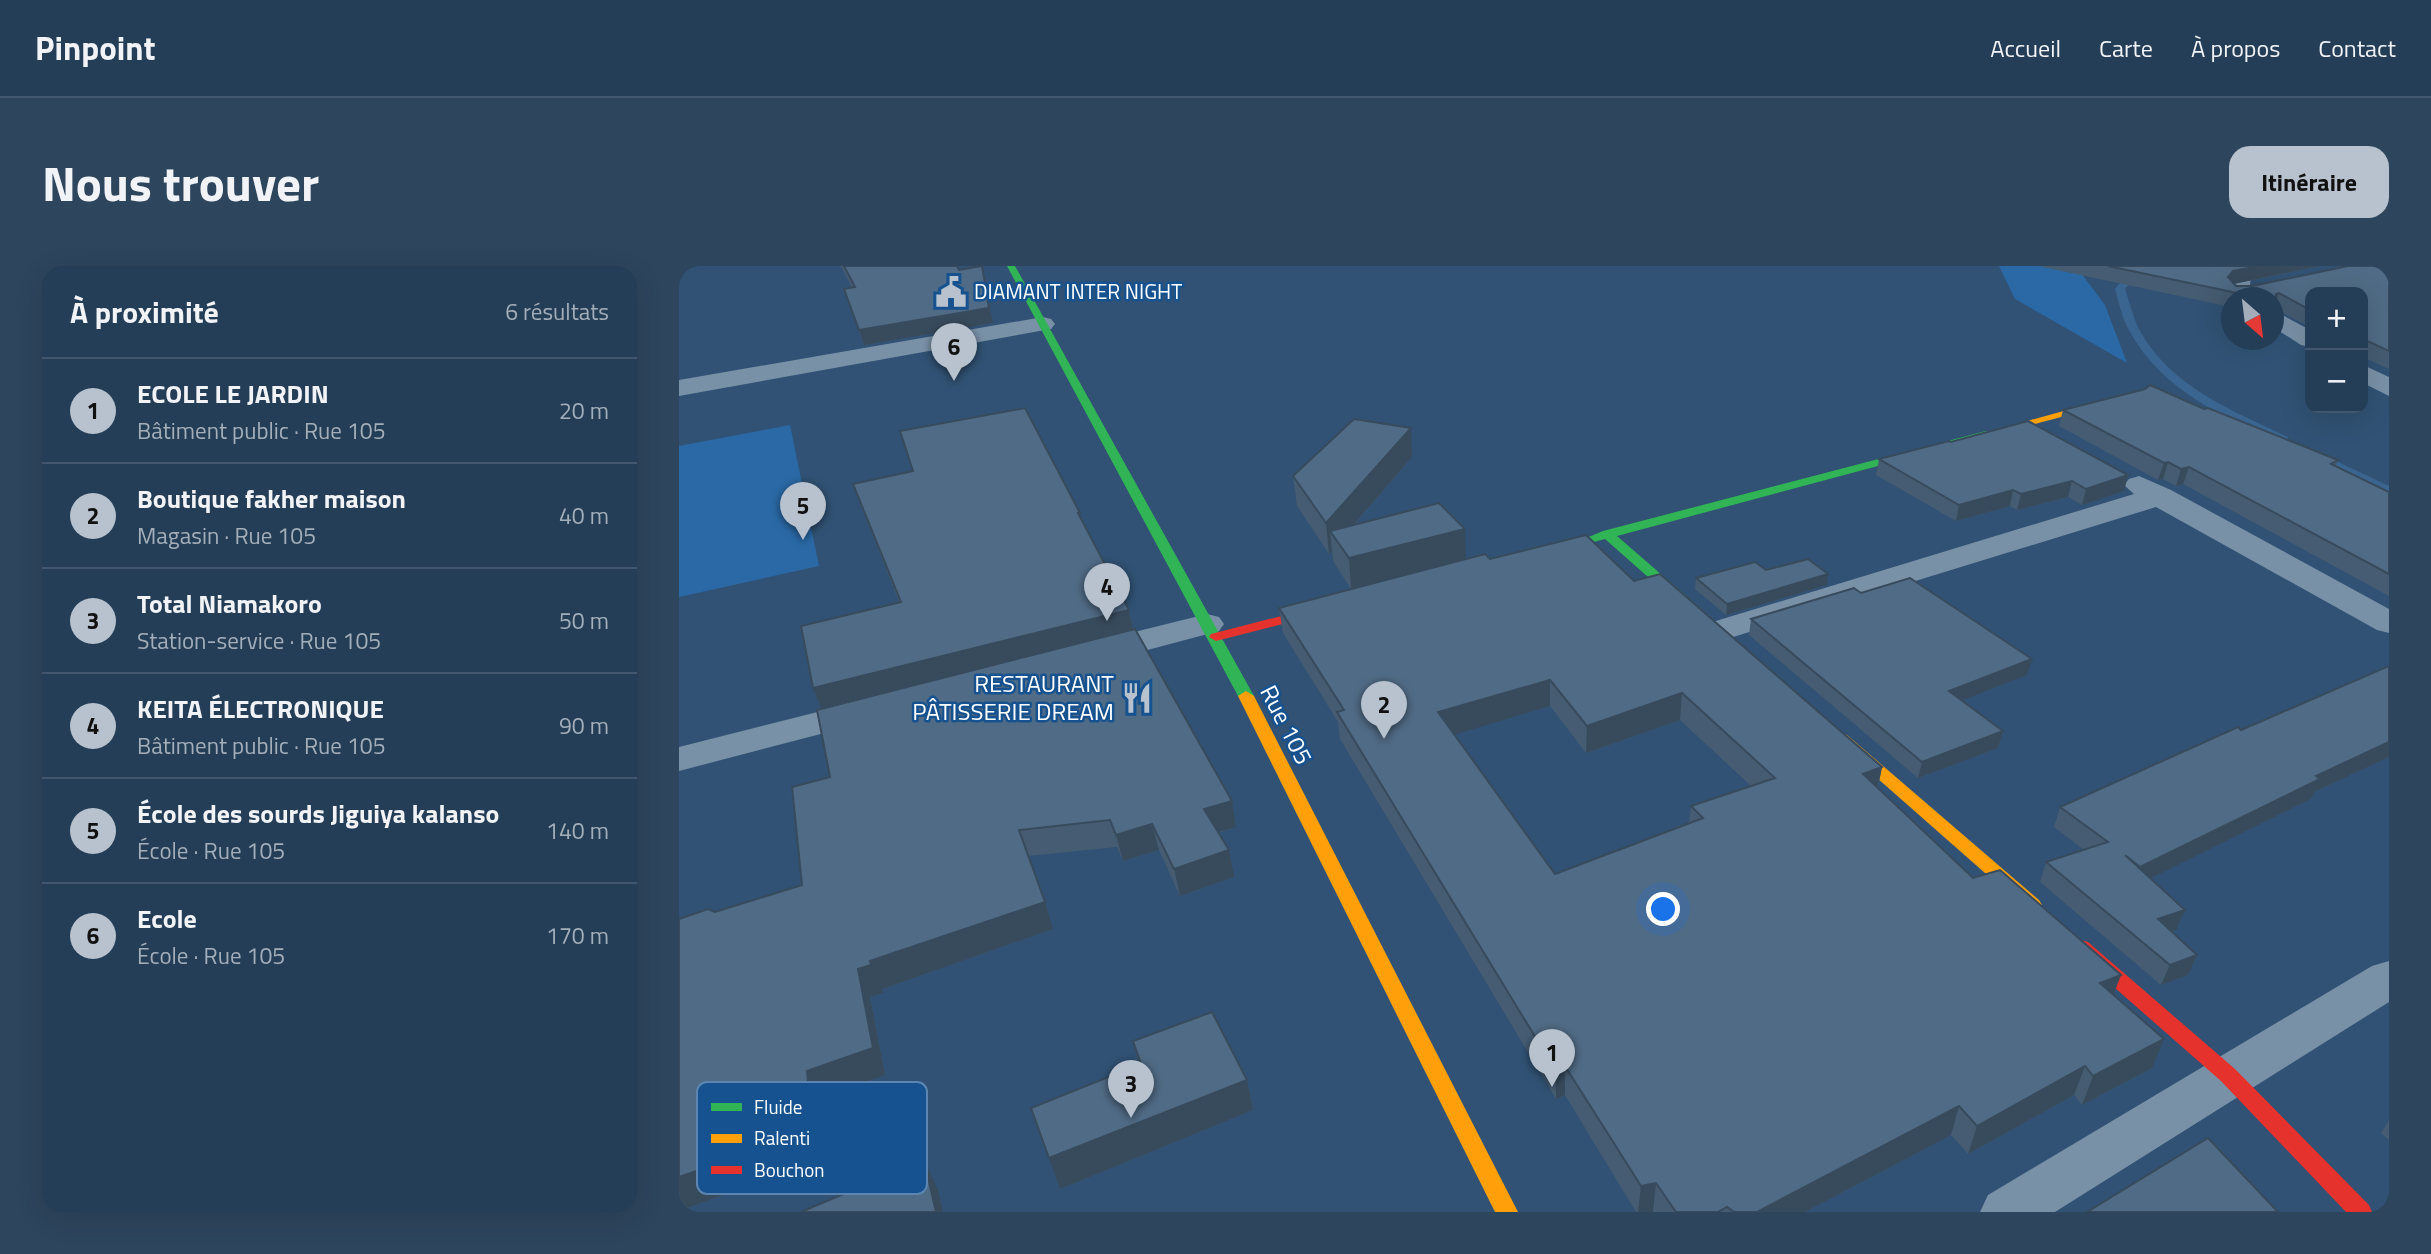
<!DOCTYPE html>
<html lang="fr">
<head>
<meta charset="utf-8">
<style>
	:root { --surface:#253e57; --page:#2d455d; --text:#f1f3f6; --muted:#a3aeba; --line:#42576d; --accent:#b7c2ce }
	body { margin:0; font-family:"Titillium Web",sans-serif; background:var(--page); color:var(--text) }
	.controls { position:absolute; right:21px; top:21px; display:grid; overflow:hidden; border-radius:14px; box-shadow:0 7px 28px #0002 }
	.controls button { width:63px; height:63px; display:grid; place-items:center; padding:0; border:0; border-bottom:2px solid var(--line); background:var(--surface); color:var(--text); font:35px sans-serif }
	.compass { position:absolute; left:1542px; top:21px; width:63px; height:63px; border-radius:50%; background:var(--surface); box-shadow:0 7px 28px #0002; rotate:152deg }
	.you { position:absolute; left:985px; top:644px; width:24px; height:24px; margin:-18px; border:5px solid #fff; border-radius:50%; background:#1a73e8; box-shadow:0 0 0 10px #1a73e833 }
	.badge { display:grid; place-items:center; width:46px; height:46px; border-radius:50%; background:var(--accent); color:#111; font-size:23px; font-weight:700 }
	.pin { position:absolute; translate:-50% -58px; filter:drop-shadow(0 2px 4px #0008) }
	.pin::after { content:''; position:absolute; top:37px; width:24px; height:21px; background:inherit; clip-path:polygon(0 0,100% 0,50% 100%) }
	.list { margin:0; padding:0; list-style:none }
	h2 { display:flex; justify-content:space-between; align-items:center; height:91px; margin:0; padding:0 28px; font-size:30px }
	h2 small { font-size:23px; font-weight:400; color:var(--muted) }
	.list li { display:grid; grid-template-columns:46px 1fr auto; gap:21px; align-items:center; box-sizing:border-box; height:105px; padding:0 28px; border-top:2px solid var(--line) }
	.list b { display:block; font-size:26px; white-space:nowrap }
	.list p { margin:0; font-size:23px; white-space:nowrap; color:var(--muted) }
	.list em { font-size:23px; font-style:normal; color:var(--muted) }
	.map { position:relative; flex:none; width:1710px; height:946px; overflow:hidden; border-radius:21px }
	header { display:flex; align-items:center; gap:42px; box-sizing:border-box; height:98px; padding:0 35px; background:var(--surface); border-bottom:2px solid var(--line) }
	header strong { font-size:33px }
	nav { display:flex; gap:38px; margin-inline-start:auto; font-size:24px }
	.intro { display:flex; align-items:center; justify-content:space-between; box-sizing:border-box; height:168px; padding:0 42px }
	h1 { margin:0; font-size:49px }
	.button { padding:18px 32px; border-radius:21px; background:var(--accent); color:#111; font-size:24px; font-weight:700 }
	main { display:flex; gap:42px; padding:0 42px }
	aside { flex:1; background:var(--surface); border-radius:21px; box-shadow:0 7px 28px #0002 }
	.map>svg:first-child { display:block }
	.green { fill:#2a69a6 }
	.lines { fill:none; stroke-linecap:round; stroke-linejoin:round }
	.stream { fill:#3a6590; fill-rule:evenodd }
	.street { fill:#7991a7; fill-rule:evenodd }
	.fast { fill:#30b455; fill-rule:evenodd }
	.slow { fill:#ff9f0a; fill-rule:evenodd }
	.jam { fill:#e5322d; fill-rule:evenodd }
	.wall { fill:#455c72; fill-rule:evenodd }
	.shaded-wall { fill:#384b5d }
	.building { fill:#506b85; stroke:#384b5d; stroke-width:2; fill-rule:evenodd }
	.labels { text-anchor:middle; stroke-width:5; stroke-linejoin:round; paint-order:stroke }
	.far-poi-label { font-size:21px; fill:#fff; stroke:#16528f; text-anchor:start }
	.poi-label { font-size:24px; fill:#fff; stroke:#16528f; text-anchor:end }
	.street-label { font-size:24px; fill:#fff; stroke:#16528f }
	.key { fill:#16528f; stroke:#5c86b1; stroke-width:2 }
	.key-label { font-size:19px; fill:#fff }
</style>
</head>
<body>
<header>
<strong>Pinpoint</strong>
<nav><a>Accueil</a><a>Carte</a><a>À propos</a><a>Contact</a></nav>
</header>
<div class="intro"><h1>Nous trouver</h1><a class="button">Itinéraire</a></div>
<main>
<aside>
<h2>À proximité<small>6 résultats</small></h2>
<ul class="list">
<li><span class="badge">1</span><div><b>ECOLE LE JARDIN</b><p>Bâtiment public · Rue 105</p></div><em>20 m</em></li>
<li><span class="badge">2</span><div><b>Boutique fakher maison</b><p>Magasin · Rue 105</p></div><em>40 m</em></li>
<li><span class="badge">3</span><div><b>Total Niamakoro</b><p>Station-service · Rue 105</p></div><em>50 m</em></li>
<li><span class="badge">4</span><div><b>KEITA ÉLECTRONIQUE</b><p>Bâtiment public · Rue 105</p></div><em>90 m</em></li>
<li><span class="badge">5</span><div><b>École des sourds Jiguiya kalanso</b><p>École · Rue 105</p></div><em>140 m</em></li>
<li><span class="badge">6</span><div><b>Ecole</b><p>École · Rue 105</p></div><em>170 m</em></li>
</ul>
</aside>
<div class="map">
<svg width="1710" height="946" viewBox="0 0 1710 946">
	<rect width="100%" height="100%" fill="#315274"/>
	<g class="green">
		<polygon points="1320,0 1412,0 1402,7 1426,39 1448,97 1336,33"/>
		<polygon points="111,159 140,300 0,331 0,180"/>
	</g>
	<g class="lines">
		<g class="stream">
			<path d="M 1454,0 L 1464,0 L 1446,23 C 1451,37 1454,52 1461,65 C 1492,121 1554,145 1609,171 L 1609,177 L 1601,177 C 1542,149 1482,124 1450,64 C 1443,52 1440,37 1436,23 Z"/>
			<polygon points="1636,185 1710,220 1710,229 1631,192 1631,186"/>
		</g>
		<g class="street">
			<polygon points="1552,0 1574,0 1570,25 1575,32 1550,32 1547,27"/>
			<polygon points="1594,44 1631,64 1631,81 1622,79 1594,61"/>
			<polygon points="364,51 372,53 376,58 372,63 0,130 0,114"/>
			<polygon points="1684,99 1710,111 1710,130 1684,117"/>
			<polygon points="1460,210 1492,224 1710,343 1710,367 1698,364 1477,241 1051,372 1039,375 1027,372 1022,365 1027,358 1455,228 1445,219 1450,213"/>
			<polygon points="528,348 540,351 545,358 540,365 412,399 399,396 394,388 399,380"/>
			<polygon points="190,433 203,436 209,444 203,452 0,505 0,481"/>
			<polygon points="1710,695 1710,736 1376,946 1301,946 1309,929 1693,700"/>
		</g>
		<g class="fast">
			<polygon points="328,0 336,0 575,430 572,433 567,435 559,430"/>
			<polygon points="1307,165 1313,168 1311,170 938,270 1021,342 1023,345 1021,348 1011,348 926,273 911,277 905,273 924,265"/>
		</g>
		<g class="slow">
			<polygon points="1435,131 1440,134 1439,136 1307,171 1301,168"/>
			<polygon points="567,425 575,430 839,946 816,946 559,430"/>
			<polygon points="1162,467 1168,469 1360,634 1363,639 1360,644 1348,644 1156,475 1154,472"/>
		</g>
		<g class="jam">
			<polygon points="653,337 658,338 660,341 658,344 537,375 530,371 532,368"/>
			<polygon points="1402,674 1409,676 1556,803 1690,939 1693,946 1667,946 1542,815 1395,686 1393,681 1395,676"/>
		</g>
	</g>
	<g class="wall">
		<polygon points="162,0 278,0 280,4 303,0 314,57 185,79 165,23 173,22"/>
		<polygon points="1359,0 1641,0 1555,18 1557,20 1573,20 1710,0 1710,103 1684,91 1684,26 1631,26 1631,61 1594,42 1594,32 1552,32 1552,41"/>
		<polygon points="1525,143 1659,194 1657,200 1710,226 1710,330 1504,218 1497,220 1484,213 1479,214 1380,160 1384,144"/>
		<polygon points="221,165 403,255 450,344 454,364 142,442 134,422 220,336 174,218 234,205"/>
		<polygon points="1272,176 1449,209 1445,225 1403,239 1389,231 1338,244 1331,240 1277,255 1197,209 1200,193"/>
		<polygon points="733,191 675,259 672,323 654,295 653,284 650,288 618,240 614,210"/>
		<path d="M 811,293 L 955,315 L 1203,501 L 1199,522 L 1294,612 L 1435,729 L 1473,802 L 1403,839 L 1395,829 L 1289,888 L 1272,869 L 1126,946 L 957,946 L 886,829 L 877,833 L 661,473 L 659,456 L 604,367 L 600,342 ZM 871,440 L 907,487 L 1001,454 L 1072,520 L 1012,540 L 1010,557 L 876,608 L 775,468 Z"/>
		<polygon points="1087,304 1148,319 1047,349 1016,323 1017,312"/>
		<polygon points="1182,327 1348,409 1283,434 1324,465 1319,482 1239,512 1070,369 1072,353"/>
		<polygon points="1710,400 1710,491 1635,526 1632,533 1471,612 1497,664 1492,666 1518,689 1509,709 1482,719 1361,616 1367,596 1405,584 1375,561 1381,541"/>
		<polygon points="113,521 557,561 539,567 555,611 501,630 480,584 444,595 438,581 349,590 366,636 374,663 203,723 204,727 191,731 206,809 142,832 145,867 119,877 121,901 0,945 0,653 36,646 123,619"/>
		<polygon points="454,775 568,814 574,844 381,923 460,799"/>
		<polygon points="1710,854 1710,874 1702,867"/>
	</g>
	<g class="shaded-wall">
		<polygon points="303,0 314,57 185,79 180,64"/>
		<polygon points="1579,0 1641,0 1549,19 1545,26 1549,11 1554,5"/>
		<polygon points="1600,27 1595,42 1594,42 1597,28"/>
		<polygon points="732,162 733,191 659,277 651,265 653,284 650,288 647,257"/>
		<polygon points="1489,196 1484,213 1479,214 1485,197"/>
		<polygon points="1510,201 1504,218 1497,220 1502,203"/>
		<polygon points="1449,209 1445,225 1403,239 1407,223"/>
		<polygon points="1393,215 1389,231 1338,244 1342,228"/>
		<polygon points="1334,224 1331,240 1277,255 1280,239"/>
		<polygon points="786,263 787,293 672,323 670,292"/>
		<polygon points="1149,308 1148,319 1047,349 1048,338"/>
		<polygon points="450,344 454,364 142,442 134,422"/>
		<polygon points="1353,393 1348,409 1266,441 1270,425"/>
		<polygon points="871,414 871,440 761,473 759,446"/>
		<polygon points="1003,427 1001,454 907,487 908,460"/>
		<polygon points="1324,465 1319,482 1239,512 1243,496"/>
		<polygon points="1710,476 1710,491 1635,526 1632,533 1454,621 1461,601 1637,510"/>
		<polygon points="1203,501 1197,528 1184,508"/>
		<polygon points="553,535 557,561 530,569 525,543"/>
		<polygon points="473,558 480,584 444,595 437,569"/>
		<polygon points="550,584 555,611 501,630 495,603"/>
		<polygon points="366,636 374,663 203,723 204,727 191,731 206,809 142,832 145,867 119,877 121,901 0,945 0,911 104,850 128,805 179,703 191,695"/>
		<polygon points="1506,644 1497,664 1470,674 1479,653"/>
		<polygon points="1518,689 1509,709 1482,719 1491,699"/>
		<polygon points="1442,709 1431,738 1421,717"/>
		<polygon points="1485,773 1473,802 1403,839 1414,810"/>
		<polygon points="886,800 886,829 877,833 877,805"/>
		<polygon points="1406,800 1395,829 1289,888 1298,860"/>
		<polygon points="568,814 574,844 381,923 370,892"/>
		<polygon points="1280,840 1272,869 1126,946 1078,946"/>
		<polygon points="245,894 259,924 264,946 257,946"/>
		<polygon points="977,917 974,946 959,946 962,920"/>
	</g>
	<g class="building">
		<polygon points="165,0 278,0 280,4 303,0 310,42 180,64 165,23 176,21"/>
		<polygon points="1429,0 1579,0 1554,5 1549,11 1557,20 1573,20 1669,0 1710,0 1710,85 1684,73 1684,26 1631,26 1631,44 1600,27 1597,28 1596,34 1594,34 1594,32 1582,32"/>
		<polygon points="1471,119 1525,143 1529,142 1659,194 1652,198 1710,226 1710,308 1510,201 1502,203 1489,196 1485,197 1384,144 1466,123"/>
		<polygon points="346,142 401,247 399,247 450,344 134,422 122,360 222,336 174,218 234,205 221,165"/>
		<polygon points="675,153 732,162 647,257 614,210"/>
		<polygon points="1349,155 1449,209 1407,223 1393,215 1342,228 1334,224 1280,239 1200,193 1270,175 1272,176"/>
		<polygon points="760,237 786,263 670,292 651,265"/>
		<path d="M 907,269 L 955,315 L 981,308 L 1203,501 L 1184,508 L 1294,612 L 1321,604 L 1442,709 L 1421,717 L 1485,773 L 1414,810 L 1406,800 L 1298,860 L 1280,840 L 1078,946 L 1055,946 L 1048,941 L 1039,946 L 997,946 L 977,917 L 962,920 L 886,800 L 877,805 L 658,446 L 665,444 L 600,342 L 806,288 L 811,293 ZM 871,414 L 908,460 L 1003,427 L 1096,512 L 1012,540 L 1024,552 L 876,608 L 759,446 Z"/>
		<polygon points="1129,293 1149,308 1048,338 1017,312 1076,296 1087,304"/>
		<polygon points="1231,312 1353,393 1270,425 1324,465 1243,496 1072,353 1175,322 1182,327"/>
		<polygon points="456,363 553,535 525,543 550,584 495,603 473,558 437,569 431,554 340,564 366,636 191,695 192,699 179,703 194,782 128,805 131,840 104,850 105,874 0,911 0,653 29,643 36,646 123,619 113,521 151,511 138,444"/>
		<polygon points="1710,400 1710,476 1637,510 1641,513 1461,601 1446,589 1506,644 1479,653 1518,689 1491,699 1367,596 1429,576 1381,541 1559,461 1562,464"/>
		<polygon points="533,746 568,814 370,892 352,842 462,798 454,775"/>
		<polygon points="1529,872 1599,946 1408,946"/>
		<polygon points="245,894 257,946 122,946"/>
	</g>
	<defs>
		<symbol id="civic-bare" viewBox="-9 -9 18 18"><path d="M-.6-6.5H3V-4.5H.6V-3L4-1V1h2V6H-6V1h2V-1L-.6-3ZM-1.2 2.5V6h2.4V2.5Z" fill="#b7c2ce" stroke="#16528f" stroke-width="2.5" paint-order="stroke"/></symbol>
		<symbol id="restaurant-bare" viewBox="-9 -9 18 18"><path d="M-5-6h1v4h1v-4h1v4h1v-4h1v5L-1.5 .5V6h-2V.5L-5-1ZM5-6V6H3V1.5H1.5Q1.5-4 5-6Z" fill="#b7c2ce" stroke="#16528f" stroke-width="2.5" paint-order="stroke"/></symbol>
	</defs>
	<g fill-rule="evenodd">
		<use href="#civic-bare" x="250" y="4" width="44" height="44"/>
		<use href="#restaurant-bare" x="436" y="410" width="44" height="44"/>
	</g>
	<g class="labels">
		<g class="far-poi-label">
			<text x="295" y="33">DIAMANT INTER NIGHT</text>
		</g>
		<g class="poi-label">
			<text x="435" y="426">RESTAURANT<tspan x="435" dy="28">PÂTISSERIE DREAM</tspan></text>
		</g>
		<g class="street-label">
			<text transform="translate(607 459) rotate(63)" y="8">Rue 105</text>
		</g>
	</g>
	<rect x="18" y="816" width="230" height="112" rx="10" class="key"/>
	<rect x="32" y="837" width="31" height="8" fill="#30b455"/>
	<rect x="32" y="868" width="31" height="9" fill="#ff9f0a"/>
	<rect x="32" y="900" width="31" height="8" fill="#e5322d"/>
	<g class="key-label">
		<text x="75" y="848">Fluide</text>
		<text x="75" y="879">Ralenti</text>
		<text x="75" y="911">Bouchon</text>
	</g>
</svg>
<div class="controls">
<button>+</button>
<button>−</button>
</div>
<svg class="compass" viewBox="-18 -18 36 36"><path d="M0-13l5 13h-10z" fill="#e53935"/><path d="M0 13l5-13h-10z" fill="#a3aeba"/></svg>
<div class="you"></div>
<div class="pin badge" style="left:873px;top:821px">1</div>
<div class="pin badge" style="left:705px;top:473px">2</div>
<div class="pin badge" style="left:452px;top:852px">3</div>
<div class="pin badge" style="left:428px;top:355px">4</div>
<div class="pin badge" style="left:124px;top:274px">5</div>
<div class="pin badge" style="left:275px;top:115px">6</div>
</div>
</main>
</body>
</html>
